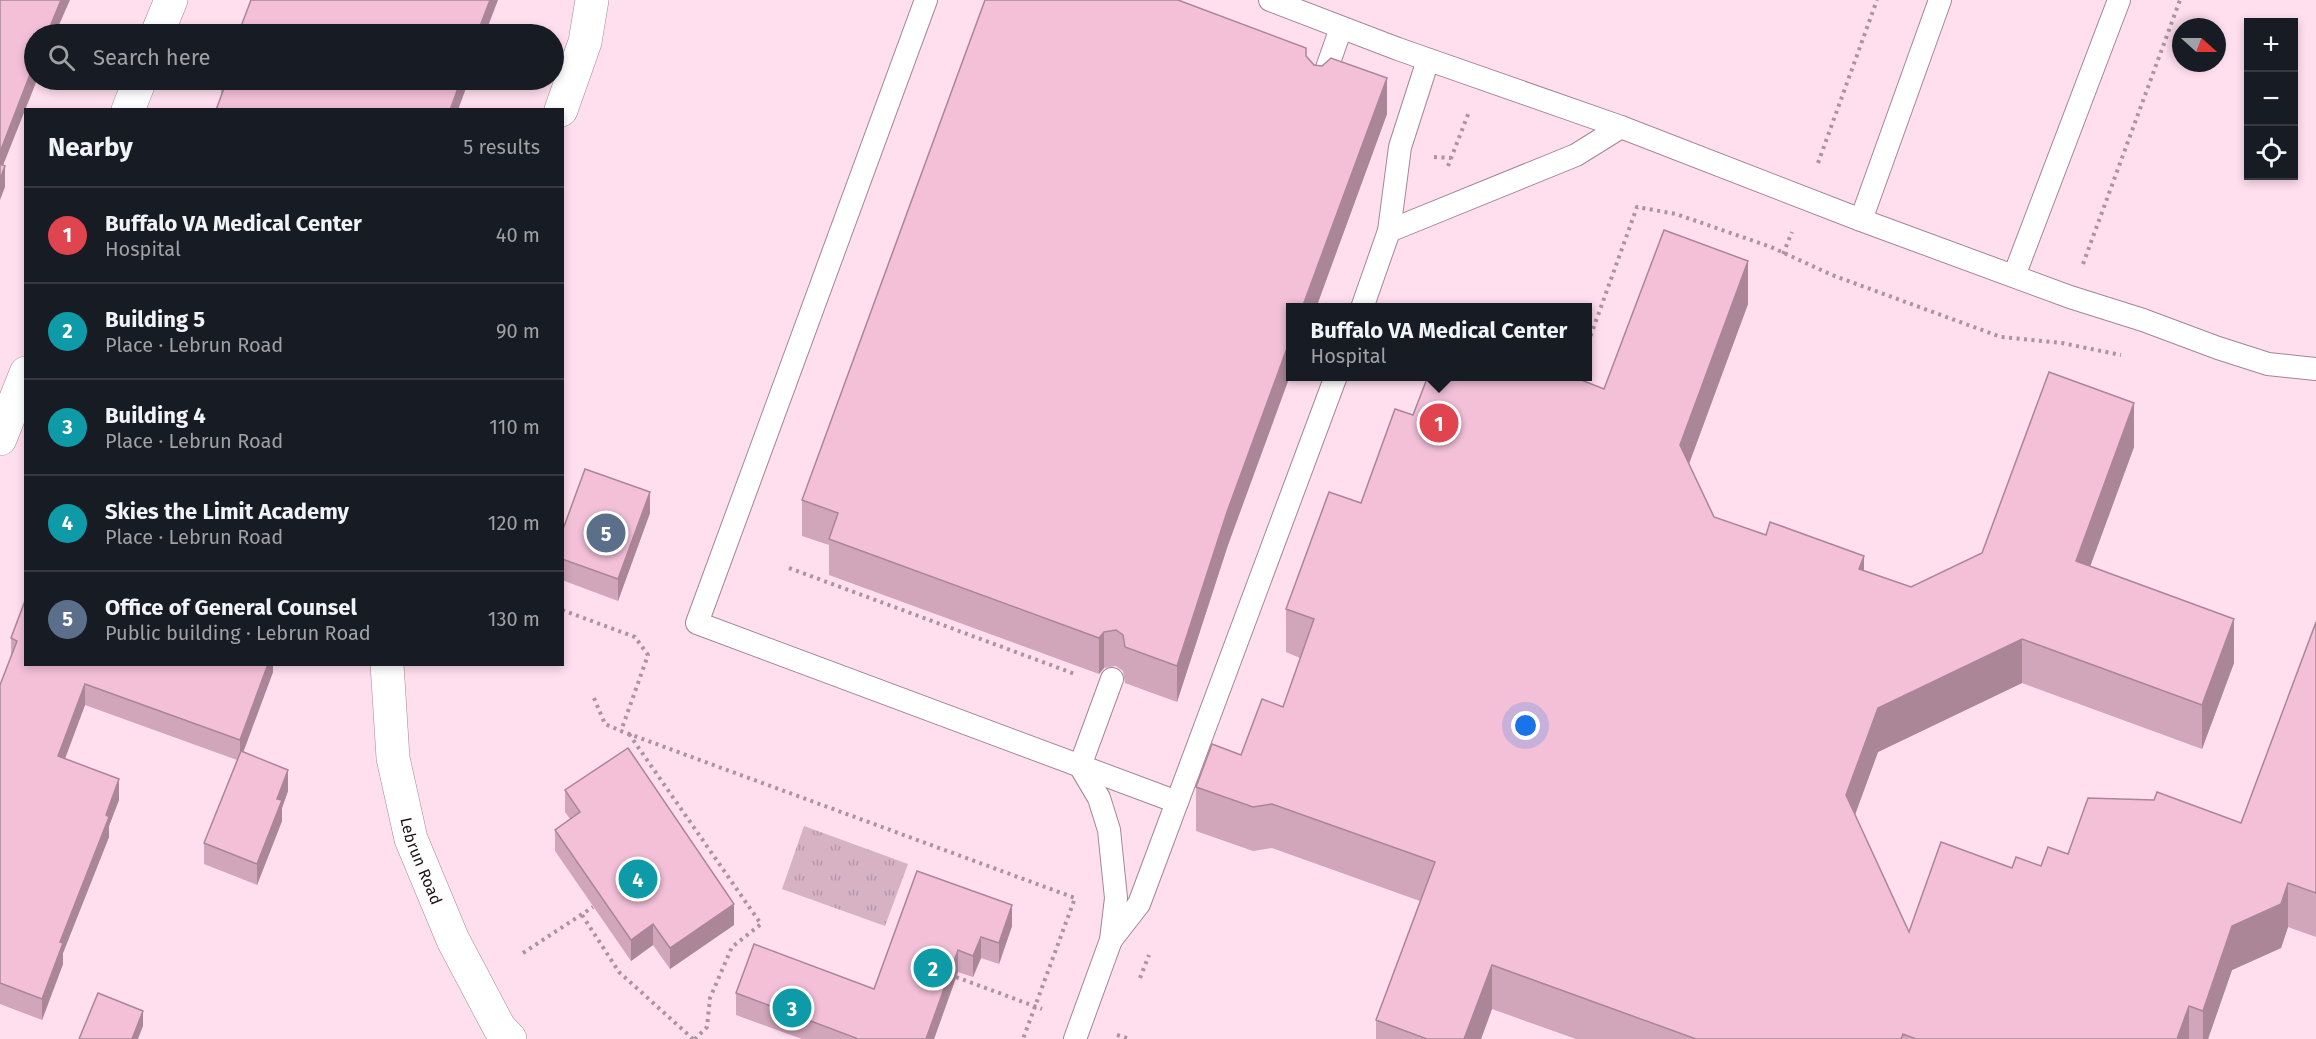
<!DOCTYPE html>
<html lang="en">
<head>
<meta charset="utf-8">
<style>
	:root { --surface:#171b24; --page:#20242c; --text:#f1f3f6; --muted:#9ea1a6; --line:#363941; --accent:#38768c }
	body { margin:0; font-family:"Fira Sans",sans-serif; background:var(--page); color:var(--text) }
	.controls { position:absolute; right:18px; top:18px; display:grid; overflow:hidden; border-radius:0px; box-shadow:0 3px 9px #0003 }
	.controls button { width:54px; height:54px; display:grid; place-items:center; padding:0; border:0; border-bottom:2px solid var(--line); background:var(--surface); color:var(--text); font:30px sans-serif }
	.compass { position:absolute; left:2172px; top:18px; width:54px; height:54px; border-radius:50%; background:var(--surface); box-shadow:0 3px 9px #0003; rotate:111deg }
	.you { position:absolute; left:1526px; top:726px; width:21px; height:21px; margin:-15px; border:4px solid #fff; border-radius:50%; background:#1a73e8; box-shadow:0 0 0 9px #1a73e833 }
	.badge { display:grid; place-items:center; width:39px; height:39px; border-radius:50%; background:var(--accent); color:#fff; font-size:20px; font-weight:700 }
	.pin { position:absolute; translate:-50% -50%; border:3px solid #fff; box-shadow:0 2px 6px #0006 }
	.popup { position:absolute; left:1286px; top:303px; width:306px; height:78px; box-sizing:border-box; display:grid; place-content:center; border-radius:0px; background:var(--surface); filter:drop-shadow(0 2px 4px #0005); font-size:20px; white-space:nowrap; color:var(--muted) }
	.popup b { font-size:22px; color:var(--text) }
	.popup::after { content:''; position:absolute; left:50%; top:100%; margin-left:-12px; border:12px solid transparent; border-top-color:var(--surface) }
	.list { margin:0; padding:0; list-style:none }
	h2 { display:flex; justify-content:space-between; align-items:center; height:78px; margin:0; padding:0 24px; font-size:26px }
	h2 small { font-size:20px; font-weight:400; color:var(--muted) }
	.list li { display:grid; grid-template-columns:39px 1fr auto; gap:18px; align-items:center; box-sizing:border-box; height:96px; padding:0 24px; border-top:2px solid var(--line) }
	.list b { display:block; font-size:22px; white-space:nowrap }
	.list p { margin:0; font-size:20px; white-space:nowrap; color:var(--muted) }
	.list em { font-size:20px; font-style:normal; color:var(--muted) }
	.icon { flex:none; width:33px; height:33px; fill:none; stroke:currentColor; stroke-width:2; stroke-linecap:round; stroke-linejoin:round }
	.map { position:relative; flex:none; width:2316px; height:1039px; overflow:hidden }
	.search { position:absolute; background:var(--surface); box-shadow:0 3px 9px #0003; left:24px; top:24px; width:540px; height:66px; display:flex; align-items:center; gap:15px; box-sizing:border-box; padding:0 21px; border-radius:33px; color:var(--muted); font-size:22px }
	.panel { position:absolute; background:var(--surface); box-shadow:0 3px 9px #0003; left:24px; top:108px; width:540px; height:558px; border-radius:0px }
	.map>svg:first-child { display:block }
	.grass { fill:url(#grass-tufts) }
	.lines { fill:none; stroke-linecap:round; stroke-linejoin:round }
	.service-casing { stroke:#a48695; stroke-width:24 }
	.minor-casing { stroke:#a48695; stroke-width:34 }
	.tertiary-casing { stroke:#a48695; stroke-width:34 }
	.path { stroke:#ac939f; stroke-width:4; stroke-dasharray:3 4.5; stroke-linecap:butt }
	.service { stroke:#fff; stroke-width:22 }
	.minor { stroke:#fff; stroke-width:33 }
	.tertiary { stroke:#fff; stroke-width:33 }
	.wall { fill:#d1a5ba }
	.shaded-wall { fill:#aa8697 }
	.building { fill:#f3c0d8; stroke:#aa8697; stroke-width:1.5 }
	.labels { text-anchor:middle; stroke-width:6; stroke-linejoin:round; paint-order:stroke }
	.street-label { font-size:16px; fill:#1d1217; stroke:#ffdeee }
</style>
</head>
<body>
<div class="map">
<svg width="2316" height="1039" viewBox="0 0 2316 1039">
	<defs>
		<pattern id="grass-tufts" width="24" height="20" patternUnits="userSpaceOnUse" patternTransform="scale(1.5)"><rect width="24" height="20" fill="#d6b2c3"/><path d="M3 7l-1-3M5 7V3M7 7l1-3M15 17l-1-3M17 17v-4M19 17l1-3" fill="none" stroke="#b798a7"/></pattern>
	</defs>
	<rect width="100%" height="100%" fill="#ffdeee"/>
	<polygon class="grass" points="804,826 908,864 885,926 782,889"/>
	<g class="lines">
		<defs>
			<g id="service">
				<polyline points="926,0 697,623 1177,802"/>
				<polyline points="1270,0 1398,49 1621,127 1861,220 2070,297 2143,320 2218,348 2268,364 2316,369"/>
				<polyline points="1320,88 1341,28"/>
				<polyline points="1861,220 1940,0"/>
				<polyline points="1389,231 1576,155 1621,127"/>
				<polyline points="2014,276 2119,0"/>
				<polyline points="1362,308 1389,231 1400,147 1428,60"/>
				<polyline points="1111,940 1139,904 1336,376"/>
				<polyline points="1075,1039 1111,940 1116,898 1109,830 1099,798 1080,766 1112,679"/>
			</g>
			<g id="minor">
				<polyline points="561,110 585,42 592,0"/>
				<path id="s1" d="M 387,664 L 393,758 L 411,839 L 453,940 L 499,1027 L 510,1039"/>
			</g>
			<g id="tertiary">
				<polyline points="157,34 171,0"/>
				<polyline points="128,110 140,80"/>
				<polyline points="0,439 26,373"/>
			</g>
		</defs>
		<use href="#service" class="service-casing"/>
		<use href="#minor" class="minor-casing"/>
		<use href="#tertiary" class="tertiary-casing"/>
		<g class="path">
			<polyline points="1434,157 1451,158"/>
			<polyline points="1818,163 1877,0"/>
			<polyline points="1448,166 1469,112"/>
			<polyline points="1783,254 1792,232"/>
			<polyline points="2083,264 2180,0"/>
			<polyline points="1588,343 1637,207 1676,214 1771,247 1832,275 2001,337 2062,343 2121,355"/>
			<polyline points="789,568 1075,674"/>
			<polyline points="562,610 635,637 648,655 621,731"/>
			<polyline points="594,698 605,724 621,731 1075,898 1023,1039"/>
			<polyline points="629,734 761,924 732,947 710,998 707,1027 695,1039"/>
			<polyline points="582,915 619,972 693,1039"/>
			<polyline points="523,953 593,907"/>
			<polyline points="956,977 1042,1009"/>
			<polyline points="1140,978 1149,955"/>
			<polyline points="1117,1035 1130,1039"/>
		</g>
		<use href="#service" class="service"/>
		<use href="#minor" class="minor"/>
		<use href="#tertiary" class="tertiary"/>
	</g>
	<g class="wall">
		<polygon points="1306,56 1314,65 1387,114 1316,308 1290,308 1227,548 1177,702 1125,683 1123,671 1116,666 1104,668 1099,674 829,575 829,545 802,536 802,500"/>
		<polygon points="221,80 469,80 221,97"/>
		<polygon points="1748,304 1689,464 1714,517 1911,587 1982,553 2134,447 2090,566 2234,663 2202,749 2022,683 1878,752 1855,815 1909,932 2012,868 2041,866 2068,854 2241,823 2316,622 2316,937 2288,927 2281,948 2232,970 2208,1039 1576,1039 1492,1009 1481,1039 1376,1039 1376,1020 1420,901 1272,848 1253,851 1196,831 1196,787 1241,755 1283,707 1300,658 1286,652 1286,609 1361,503 1413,415 1604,389"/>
		<polygon points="650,513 618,601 562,580 562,532"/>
		<polygon points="11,638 273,664 273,672 243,752 288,791 282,808 282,821 257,885 204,864 204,843 237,760 85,705 65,759 119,800 109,826 109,837 63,953 63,964 42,1020 0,1004 0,685 11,656"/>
		<polygon points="565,790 734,925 670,969 653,945 631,961 555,851 555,830 570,819 565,812"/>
		<polygon points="917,871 1012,926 999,964 981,958 973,977 958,972 934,1039 802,1039 736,1015 736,993 874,989"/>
	</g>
	<g class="shaded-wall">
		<polygon points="61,0 70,0 55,34 47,34"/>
		<polygon points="490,0 498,0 485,34 477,34"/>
		<polygon points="34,64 34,80 37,80 0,173 0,152"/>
		<polygon points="1387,78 1387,114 1316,308 1302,308"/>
		<polygon points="461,80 469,80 458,110 450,110"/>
		<polygon points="5,166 5,187 0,200 0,179"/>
		<polygon points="1748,261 1748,304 1680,488 1680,445"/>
		<polygon points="1290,340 1290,376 1227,548 1177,702 1177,666 1227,512"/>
		<polygon points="2134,403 2134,447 2076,605 2076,561"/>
		<polygon points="650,492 650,513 618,601 618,579"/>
		<polygon points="1864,556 1864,600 1859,569"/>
		<polygon points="2234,619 2234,663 2202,749 2202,705"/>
		<polygon points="1104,632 1104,668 1099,674 1099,638"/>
		<polygon points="2022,639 2022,683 1878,752 1846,839 1846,795 1878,708"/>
		<polygon points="268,664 273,664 273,672 240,761 240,740"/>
		<polygon points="85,684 85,705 58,777 58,756"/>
		<polygon points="288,770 288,791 282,808 282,821 257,885 257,864 277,799"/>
		<polygon points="119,779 119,800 109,826 109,837 63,953 63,964 42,1020 42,999 60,942"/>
		<polygon points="2288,883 2288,927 2281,948 2232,970 2208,1039 2203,1039 2203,1011 2232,926"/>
		<polygon points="734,904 734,925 670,969 670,948"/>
		<polygon points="1012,905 1012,926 999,964 999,943"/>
		<polygon points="653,924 653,945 631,961 631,940"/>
		<polygon points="981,937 981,958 973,977 973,956"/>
		<polygon points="958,950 958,972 934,1039 926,1039"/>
		<polygon points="1492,965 1492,1009 1481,1039 1464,1039"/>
		<polygon points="2189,1006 2189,1039 2177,1039"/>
		<polygon points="143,1011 143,1026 138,1039 132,1039"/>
	</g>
	<g class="building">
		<polygon points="0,0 61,0 47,34 34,34 34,64 0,152"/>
		<polygon points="251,0 490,0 477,34 236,34 238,28 240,29"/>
		<polygon points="985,0 1178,0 1306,48 1306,56 1314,65 1322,66 1331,58 1387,78 1302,308 1290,308 1290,340 1227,512 1177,666 1125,647 1123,635 1116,630 1104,632 1099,638 829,539 838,513 802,500"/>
		<polygon points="227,80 461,80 450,110 216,110"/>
		<polygon points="0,164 5,166 0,179"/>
		<polygon points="1664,230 1748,261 1680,445 1714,517 1766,535 1770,522 1864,556 1859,569 1911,587 1982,553 2049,372 2134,403 2076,561 2234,619 2202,705 2022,639 1878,708 1846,795 1909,932 1941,842 2012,868 2016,857 2041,866 2048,847 2068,854 2088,798 2154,800 2157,792 2241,823 2316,622 2316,893 2288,883 2281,904 2232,926 2203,1011 2189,1006 2177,1039 1916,1039 1903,1034 1901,1039 1696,1039 1492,965 1464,1039 1427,1039 1376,1020 1435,862 1272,804 1253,807 1196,787 1212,744 1241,755 1262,699 1283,707 1314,619 1286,609 1329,492 1361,503 1395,409 1413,415 1428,376 1571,376 1604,389"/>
		<polygon points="585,469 650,492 618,579 562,559 562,532"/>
		<polygon points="26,598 26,664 268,664 240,740 85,684 58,756 119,779 106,815 109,817 60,942 63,943 42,999 0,983 0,685 17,641 11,638"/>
		<polygon points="628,748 734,904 670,948 653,924 631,940 555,830 580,812 565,790"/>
		<polygon points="241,751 288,770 277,799 282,800 257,864 204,843"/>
		<polygon points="917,871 1012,905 999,943 981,937 973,956 958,950 926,1039 856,1039 856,1038 736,993 754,944 874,989"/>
		<polygon points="98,993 143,1011 132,1039 79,1039"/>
	</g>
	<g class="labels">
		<g class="street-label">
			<text dy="6" stroke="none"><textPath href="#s1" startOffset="201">Lebrun Road</textPath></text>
		</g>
	</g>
</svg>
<div class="controls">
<button>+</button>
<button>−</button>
<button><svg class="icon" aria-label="locate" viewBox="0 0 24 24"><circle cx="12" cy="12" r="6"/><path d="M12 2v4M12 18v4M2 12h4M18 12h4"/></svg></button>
</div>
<svg class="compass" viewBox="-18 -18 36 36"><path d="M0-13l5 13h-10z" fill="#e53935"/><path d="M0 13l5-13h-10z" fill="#9ea1a6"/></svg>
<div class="you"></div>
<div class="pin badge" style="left:1439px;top:423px;background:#e0444e">1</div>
<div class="popup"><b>Buffalo VA Medical Center</b>Hospital</div>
<div class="pin badge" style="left:933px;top:968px;background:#0f9aa8">2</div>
<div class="pin badge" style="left:792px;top:1008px;background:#0f9aa8">3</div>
<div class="pin badge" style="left:638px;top:879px;background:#0f9aa8">4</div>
<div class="pin badge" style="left:606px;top:533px;background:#5c6f8a">5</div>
<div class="search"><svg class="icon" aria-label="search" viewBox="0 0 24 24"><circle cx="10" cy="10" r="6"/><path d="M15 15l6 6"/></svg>Search here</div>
<section class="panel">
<h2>Nearby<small>5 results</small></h2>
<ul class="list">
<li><span class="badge" style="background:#e0444e">1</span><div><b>Buffalo VA Medical Center</b><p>Hospital</p></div><em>40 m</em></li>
<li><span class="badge" style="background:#0f9aa8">2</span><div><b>Building 5</b><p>Place · Lebrun Road</p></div><em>90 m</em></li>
<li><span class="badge" style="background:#0f9aa8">3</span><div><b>Building 4</b><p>Place · Lebrun Road</p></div><em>110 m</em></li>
<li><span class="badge" style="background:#0f9aa8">4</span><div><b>Skies the Limit Academy</b><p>Place · Lebrun Road</p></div><em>120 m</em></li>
<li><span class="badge" style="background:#5c6f8a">5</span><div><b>Office of General Counsel</b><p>Public building · Lebrun Road</p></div><em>130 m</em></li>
</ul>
</section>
</div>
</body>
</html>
